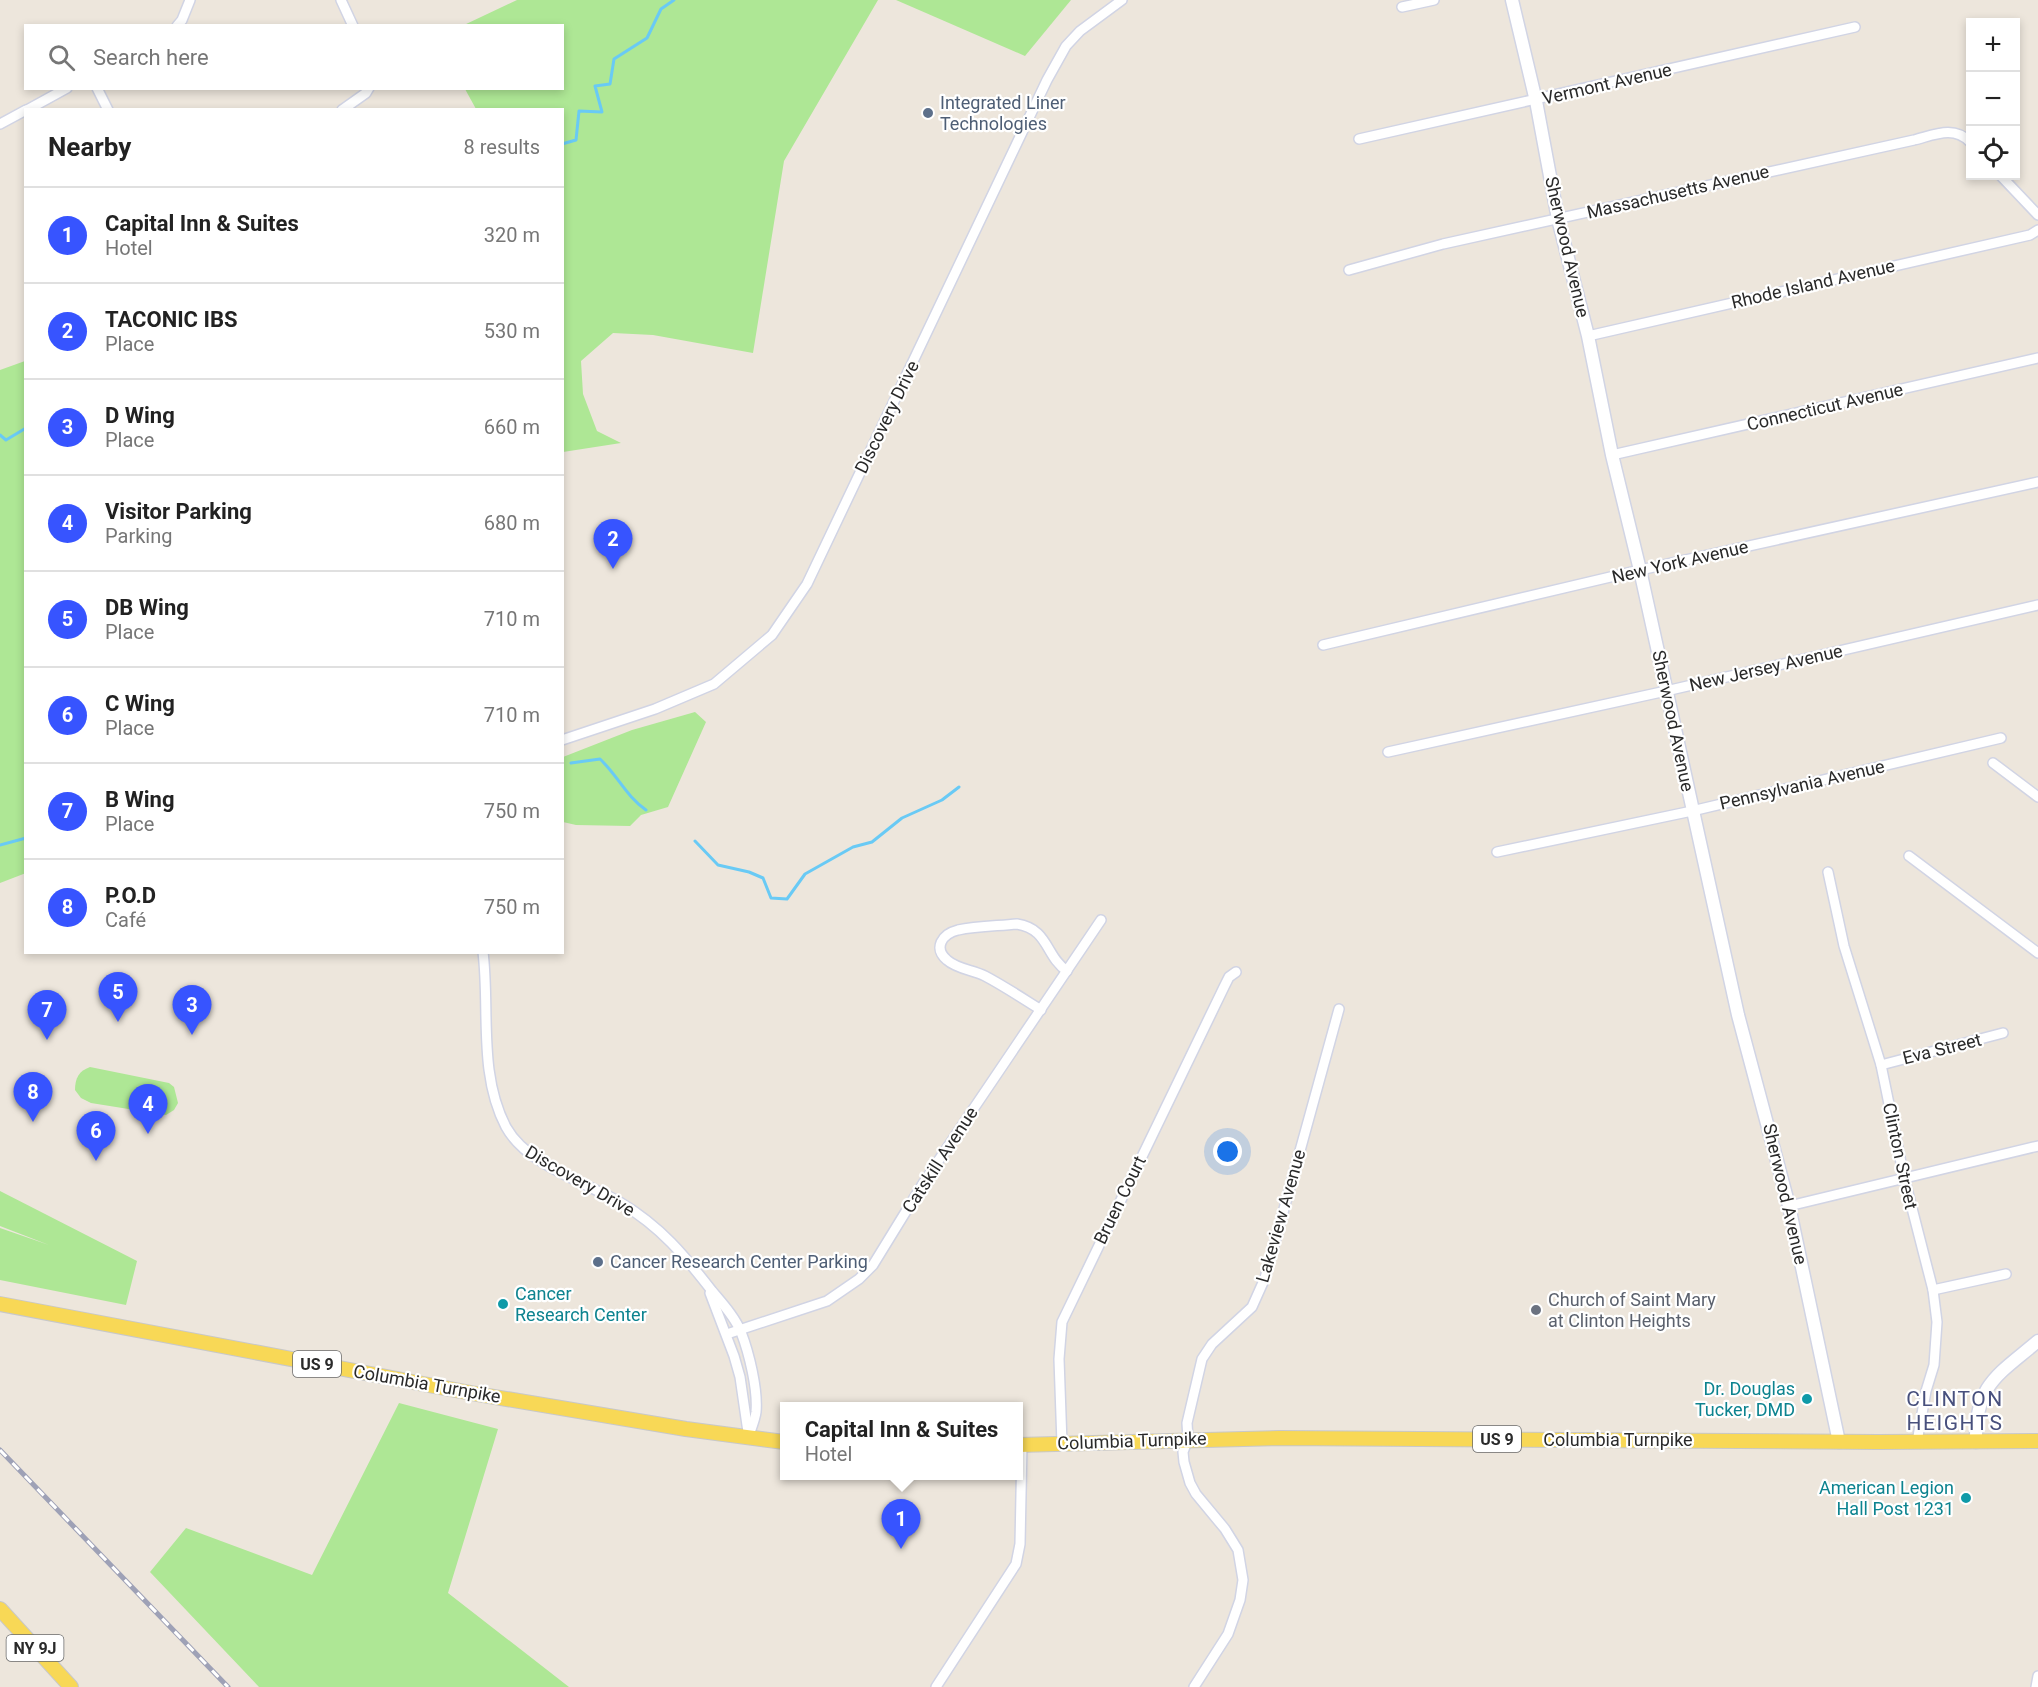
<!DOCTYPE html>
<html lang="en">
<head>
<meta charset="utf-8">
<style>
	:root { --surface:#fff; --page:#f2f2f2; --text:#222; --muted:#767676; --line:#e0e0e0; --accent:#3754ff }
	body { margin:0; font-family:Roboto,sans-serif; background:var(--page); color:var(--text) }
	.controls { position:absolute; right:18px; top:18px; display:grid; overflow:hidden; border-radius:0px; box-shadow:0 3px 9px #0003 }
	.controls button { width:54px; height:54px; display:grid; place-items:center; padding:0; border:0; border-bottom:2px solid var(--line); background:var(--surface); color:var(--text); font:30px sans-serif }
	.you { position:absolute; left:1228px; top:1152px; width:21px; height:21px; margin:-15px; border:4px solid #fff; border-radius:50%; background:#1a73e8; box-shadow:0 0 0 9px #1a73e833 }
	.badge { display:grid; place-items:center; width:39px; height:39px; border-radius:50%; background:var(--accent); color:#fff; font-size:20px; font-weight:700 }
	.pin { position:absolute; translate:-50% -50px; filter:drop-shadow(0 2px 3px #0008) }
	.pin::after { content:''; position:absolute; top:32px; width:21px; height:18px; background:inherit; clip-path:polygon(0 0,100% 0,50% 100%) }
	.popup { position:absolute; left:780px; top:1402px; width:243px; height:78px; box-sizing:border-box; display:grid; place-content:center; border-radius:0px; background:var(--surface); filter:drop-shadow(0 2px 4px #0005); font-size:20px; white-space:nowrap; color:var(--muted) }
	.popup b { font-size:22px; color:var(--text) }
	.popup::after { content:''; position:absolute; left:50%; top:100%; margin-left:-12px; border:12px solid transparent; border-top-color:var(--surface) }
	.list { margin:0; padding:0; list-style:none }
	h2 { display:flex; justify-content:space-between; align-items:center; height:78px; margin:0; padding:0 24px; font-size:26px }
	h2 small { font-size:20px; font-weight:400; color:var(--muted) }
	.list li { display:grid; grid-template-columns:39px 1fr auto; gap:18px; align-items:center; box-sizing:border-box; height:96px; padding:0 24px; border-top:2px solid var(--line) }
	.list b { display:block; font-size:22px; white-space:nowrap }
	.list p { margin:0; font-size:20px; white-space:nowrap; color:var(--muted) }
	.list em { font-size:20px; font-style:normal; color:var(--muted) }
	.icon { flex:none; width:33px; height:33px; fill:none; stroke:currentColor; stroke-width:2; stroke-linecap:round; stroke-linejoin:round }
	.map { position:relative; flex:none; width:2038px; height:1687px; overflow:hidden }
	.search { position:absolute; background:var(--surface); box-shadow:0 3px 9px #0003; left:24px; top:24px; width:540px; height:66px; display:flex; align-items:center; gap:15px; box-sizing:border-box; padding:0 21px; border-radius:0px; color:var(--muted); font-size:22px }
	.panel { position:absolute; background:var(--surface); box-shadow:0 3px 9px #0003; left:24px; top:108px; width:540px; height:846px; border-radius:0px }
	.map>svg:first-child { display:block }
	.green { fill:#aee795 }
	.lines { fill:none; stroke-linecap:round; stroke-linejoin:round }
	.stream { stroke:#69caf5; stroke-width:3 }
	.street-casing { stroke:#d1d4e4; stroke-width:12 }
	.secondary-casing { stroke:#d1d4e4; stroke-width:15 }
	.primary-casing { stroke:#c8c8c8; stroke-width:16 }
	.street { stroke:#fff; stroke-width:9 }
	.secondary { stroke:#fff; stroke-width:12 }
	.primary { stroke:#f8d856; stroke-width:14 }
	.rail-casing { stroke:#9ea1b6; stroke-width:5 }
	.rail { stroke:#fff; stroke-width:3; stroke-dasharray:9; stroke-linecap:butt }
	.service-dot { fill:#5c6f8a; stroke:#fff; stroke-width:2 }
	.culture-dot { fill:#0f9aa8; stroke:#fff; stroke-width:2 }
	.worship-dot { fill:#6b7280; stroke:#fff; stroke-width:2 }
	.labels { text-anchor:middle; stroke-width:4.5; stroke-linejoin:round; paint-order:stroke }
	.shield { fill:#fff; stroke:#6a6a6a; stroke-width:1.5 }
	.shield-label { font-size:16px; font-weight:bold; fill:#2a2a2a }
	.street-label { font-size:18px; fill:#2a2a2a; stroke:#fff }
	.service-label { font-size:18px; fill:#4e5e75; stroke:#fff; text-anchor:start }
	.culture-label { font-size:18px; fill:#0d838f; stroke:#fff; text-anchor:end }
	.worship-label { font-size:18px; fill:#5b616d; stroke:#fff; text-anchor:start }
	.quarter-label { font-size:21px; letter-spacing:1.5px; fill:#48507d; stroke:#fff }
</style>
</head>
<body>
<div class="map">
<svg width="2038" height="1687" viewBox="0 0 2038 1687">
	<rect width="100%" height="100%" fill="#ede6dc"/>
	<g class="green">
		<polygon points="517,0 878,0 784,161 753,353 653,335 613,333 581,361 583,394 597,431 621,443 563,452 562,110 476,109 465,89 562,88 562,26 464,25"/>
		<polygon points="896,0 1071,0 1025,56"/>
		<polygon points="25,361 26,873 0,883 0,370"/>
		<polygon points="695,712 706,722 668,807 641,815 630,826 576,825 563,822 563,757 632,730"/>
		<path d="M 90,1067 L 169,1083 L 174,1087 L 178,1103 L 174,1110 L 166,1115 L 91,1103 L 81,1098 L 75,1090 C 75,1078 79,1071 90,1067 Z"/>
		<polygon points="0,1191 137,1261 126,1305 0,1280 0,1228 49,1245 0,1226"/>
		<polygon points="399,1403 498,1429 448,1593 569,1687 259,1687 150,1572 186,1528 312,1575"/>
	</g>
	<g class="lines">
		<g class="stream">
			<polyline points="562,144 576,140 579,111 602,112 595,86 610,84 614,59 647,38 661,9 674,0"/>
			<polyline points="0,435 6,440 26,428"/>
			<path d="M 571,763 L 600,759 C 618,776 626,796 646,810"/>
			<polyline points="695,841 718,865 749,872 763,878 771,898 787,899 805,874 853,847 872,842 902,818 942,800 959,787"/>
			<polyline points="0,845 26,838"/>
		</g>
		<defs>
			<g id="street">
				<polyline points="341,0 353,26"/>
				<polyline points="1402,7 1434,0"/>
				<polyline points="177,26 182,20 190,0"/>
				<polyline points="97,88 108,110"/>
				<polyline points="27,110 67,88"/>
				<polyline points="342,110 366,93 369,88"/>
				<polyline points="0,124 26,110"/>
				<polyline points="1359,139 1855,27"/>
				<polyline points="2001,176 2038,215"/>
				<path d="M 1349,270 L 1443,244 L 1914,140 C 1934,135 1954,125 1970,142"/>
				<polyline points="1588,336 2030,235 2038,230"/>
				<polyline points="1612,455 2038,358"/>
				<polyline points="1323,645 1640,570 2038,482"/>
				<polyline points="562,740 655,709 714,684 772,635 807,584 1047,80 1066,46 1080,31 1122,0"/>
				<polyline points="1388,752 1666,691 2038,605"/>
				<polyline points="1993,763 2038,797"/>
				<polyline points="1497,852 1692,811 2001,738"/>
				<polyline points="1909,856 2038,953"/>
				<polyline points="1828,872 1844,946 1881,1065 1904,1177 1933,1290 1937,1322 1934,1365 1926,1391 1917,1442"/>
				<path d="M 483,952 C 490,1009 478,1074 506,1127 C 527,1165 585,1182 621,1203 C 661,1227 684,1255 712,1291 C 722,1303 735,1317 741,1332 C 749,1353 758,1389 756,1412 C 755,1420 751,1429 748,1438"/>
				<path d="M 1041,1010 C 1022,998 1004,986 985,976 C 973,970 957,969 947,960 C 933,948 942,934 958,930 C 977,926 998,926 1017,924 C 1049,929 1045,956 1067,971"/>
				<polyline points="1881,1065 2003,1033"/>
				<polyline points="1789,1206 2038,1146"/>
				<polyline points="1933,1290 2006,1274"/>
				<polyline points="710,1293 734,1356 740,1377 748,1432"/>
				<polyline points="727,1334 827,1301 859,1279 873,1265 924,1182 1101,920"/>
				<polyline points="1062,1444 1059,1359 1062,1322 1224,987 1229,977 1236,972"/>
				<polyline points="936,1687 1016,1564 1020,1544 1022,1445"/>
				<polyline points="1194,1687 1228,1634 1240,1600 1243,1580 1238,1550 1225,1529 1196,1494 1190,1483 1184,1462 1183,1452 1188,1439 1187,1423 1202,1359 1212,1344 1252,1307 1265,1278 1339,1009"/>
				<polyline points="2036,1687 2038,1676"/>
			</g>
			<g id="secondary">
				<polyline points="1512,0 1536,101 1558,219 1588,336 1612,455 1640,570 1738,1015 1789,1206 1839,1442"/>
				<path d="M 1976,1442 C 1975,1384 1998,1375 2038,1341"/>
			</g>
			<g id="primary">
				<polyline points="0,1304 471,1393 686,1429 784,1442"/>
				<polyline points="1018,1445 1279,1438 1878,1442 2038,1441"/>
				<polyline points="0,1609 71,1687"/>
			</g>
		</defs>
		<use href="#street" class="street-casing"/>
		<use href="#secondary" class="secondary-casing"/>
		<use href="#primary" class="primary-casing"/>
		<use href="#street" class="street"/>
		<use href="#secondary" class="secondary"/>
		<use href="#primary" class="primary"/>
		<defs>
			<polyline id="rail" points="0,1450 228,1687"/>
		</defs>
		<use href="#rail" class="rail-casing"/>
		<use href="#rail" class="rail"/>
	</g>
	<g class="service-dot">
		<circle cx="928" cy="113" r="6"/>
		<circle cx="598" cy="1262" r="6"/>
	</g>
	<g class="culture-dot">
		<circle cx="503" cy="1304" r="6"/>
		<circle cx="1807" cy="1399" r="6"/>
		<circle cx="1966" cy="1498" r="6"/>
	</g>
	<circle class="worship-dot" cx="1536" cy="1310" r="6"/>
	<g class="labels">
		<g class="shield">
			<rect x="293" y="1351" width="48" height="26" rx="4.5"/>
			<rect x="1473" y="1426" width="48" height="26" rx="4.5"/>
			<rect x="6.5" y="1635" width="57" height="26" rx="4.5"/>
		</g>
		<g class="shield-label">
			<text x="317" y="1370">US 9</text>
			<text x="1497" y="1445">US 9</text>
			<text x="35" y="1654">NY 9J</text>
		</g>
		<g class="street-label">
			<text transform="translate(1607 84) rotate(-13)" y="6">Vermont Avenue</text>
			<text transform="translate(1678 192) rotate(-13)" y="6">Massachusetts Avenue</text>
			<text transform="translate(1567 247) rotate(77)" y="6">Sherwood Avenue</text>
			<text transform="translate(1813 284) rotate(-13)" y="6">Rhode Island Avenue</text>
			<text transform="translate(1825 407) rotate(-13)" y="6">Connecticut Avenue</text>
			<text transform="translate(887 417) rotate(-64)" y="6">Discovery Drive</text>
			<text transform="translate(1680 562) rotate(-13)" y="6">New York Avenue</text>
			<text transform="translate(1766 668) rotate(-13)" y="6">New Jersey Avenue</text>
			<text transform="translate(1673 721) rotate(78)" y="6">Sherwood Avenue</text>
			<text transform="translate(1802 785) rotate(-13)" y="6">Pennsylvania Avenue</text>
			<text transform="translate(1942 1049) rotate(-14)" y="6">Eva Street</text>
			<text transform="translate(1900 1156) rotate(78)" y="6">Clinton Street</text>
			<text transform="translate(940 1160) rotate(-57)" y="6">Catskill Avenue</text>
			<text transform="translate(580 1181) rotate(30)" y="6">Discovery Drive</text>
			<text transform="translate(1785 1194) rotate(77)" y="6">Sherwood Avenue</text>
			<text transform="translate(1120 1200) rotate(-64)" y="6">Bruen Court</text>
			<text transform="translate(1281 1216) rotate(-74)" y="6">Lakeview Avenue</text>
			<text transform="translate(427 1384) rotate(10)" y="6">Columbia Turnpike</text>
			<text x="1618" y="1446">Columbia Turnpike</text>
			<text transform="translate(1132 1441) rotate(-2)" y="6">Columbia Turnpike</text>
		</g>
		<g class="service-label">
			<text x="940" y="109">Integrated Liner<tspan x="940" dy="21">Technologies</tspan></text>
			<text x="610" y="1268">Cancer Research Center Parking</text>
		</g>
		<g class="culture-label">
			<text x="515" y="1300" text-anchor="start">Cancer<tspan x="515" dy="21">Research Center</tspan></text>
			<text x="1795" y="1395">Dr. Douglas<tspan x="1795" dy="21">Tucker, DMD</tspan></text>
			<text x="1954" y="1494">American Legion<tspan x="1954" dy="21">Hall Post 1231</tspan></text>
		</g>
		<g class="worship-label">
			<text x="1548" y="1306">Church of Saint Mary<tspan x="1548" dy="21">at Clinton Heights</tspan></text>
		</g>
		<g class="quarter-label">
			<text x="1955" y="1406">CLINTON<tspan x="1955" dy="24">HEIGHTS</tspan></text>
		</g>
	</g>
</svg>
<div class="controls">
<button>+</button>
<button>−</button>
<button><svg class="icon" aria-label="locate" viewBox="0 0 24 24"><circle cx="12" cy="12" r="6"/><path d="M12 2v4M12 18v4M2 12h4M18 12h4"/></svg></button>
</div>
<div class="you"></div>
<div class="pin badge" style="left:901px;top:1549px">1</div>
<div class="popup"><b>Capital Inn &amp; Suites</b>Hotel</div>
<div class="pin badge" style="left:613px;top:569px">2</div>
<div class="pin badge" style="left:192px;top:1035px">3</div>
<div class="pin badge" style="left:148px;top:1134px">4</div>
<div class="pin badge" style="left:118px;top:1022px">5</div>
<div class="pin badge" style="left:96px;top:1161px">6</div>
<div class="pin badge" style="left:47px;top:1040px">7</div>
<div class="pin badge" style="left:33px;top:1122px">8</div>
<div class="search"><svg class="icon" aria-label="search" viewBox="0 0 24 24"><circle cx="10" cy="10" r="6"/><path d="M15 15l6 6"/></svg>Search here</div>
<section class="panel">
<h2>Nearby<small>8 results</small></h2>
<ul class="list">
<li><span class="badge">1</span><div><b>Capital Inn &amp; Suites</b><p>Hotel</p></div><em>320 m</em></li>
<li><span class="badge">2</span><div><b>TACONIC IBS</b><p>Place</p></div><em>530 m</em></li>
<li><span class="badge">3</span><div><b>D Wing</b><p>Place</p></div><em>660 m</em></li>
<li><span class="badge">4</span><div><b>Visitor Parking</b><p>Parking</p></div><em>680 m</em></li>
<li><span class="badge">5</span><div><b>DB Wing</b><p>Place</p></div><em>710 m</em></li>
<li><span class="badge">6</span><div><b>C Wing</b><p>Place</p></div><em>710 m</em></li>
<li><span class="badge">7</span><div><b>B Wing</b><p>Place</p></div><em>750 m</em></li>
<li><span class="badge">8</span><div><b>P.O.D</b><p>Café</p></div><em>750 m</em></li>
</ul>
</section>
</div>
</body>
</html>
